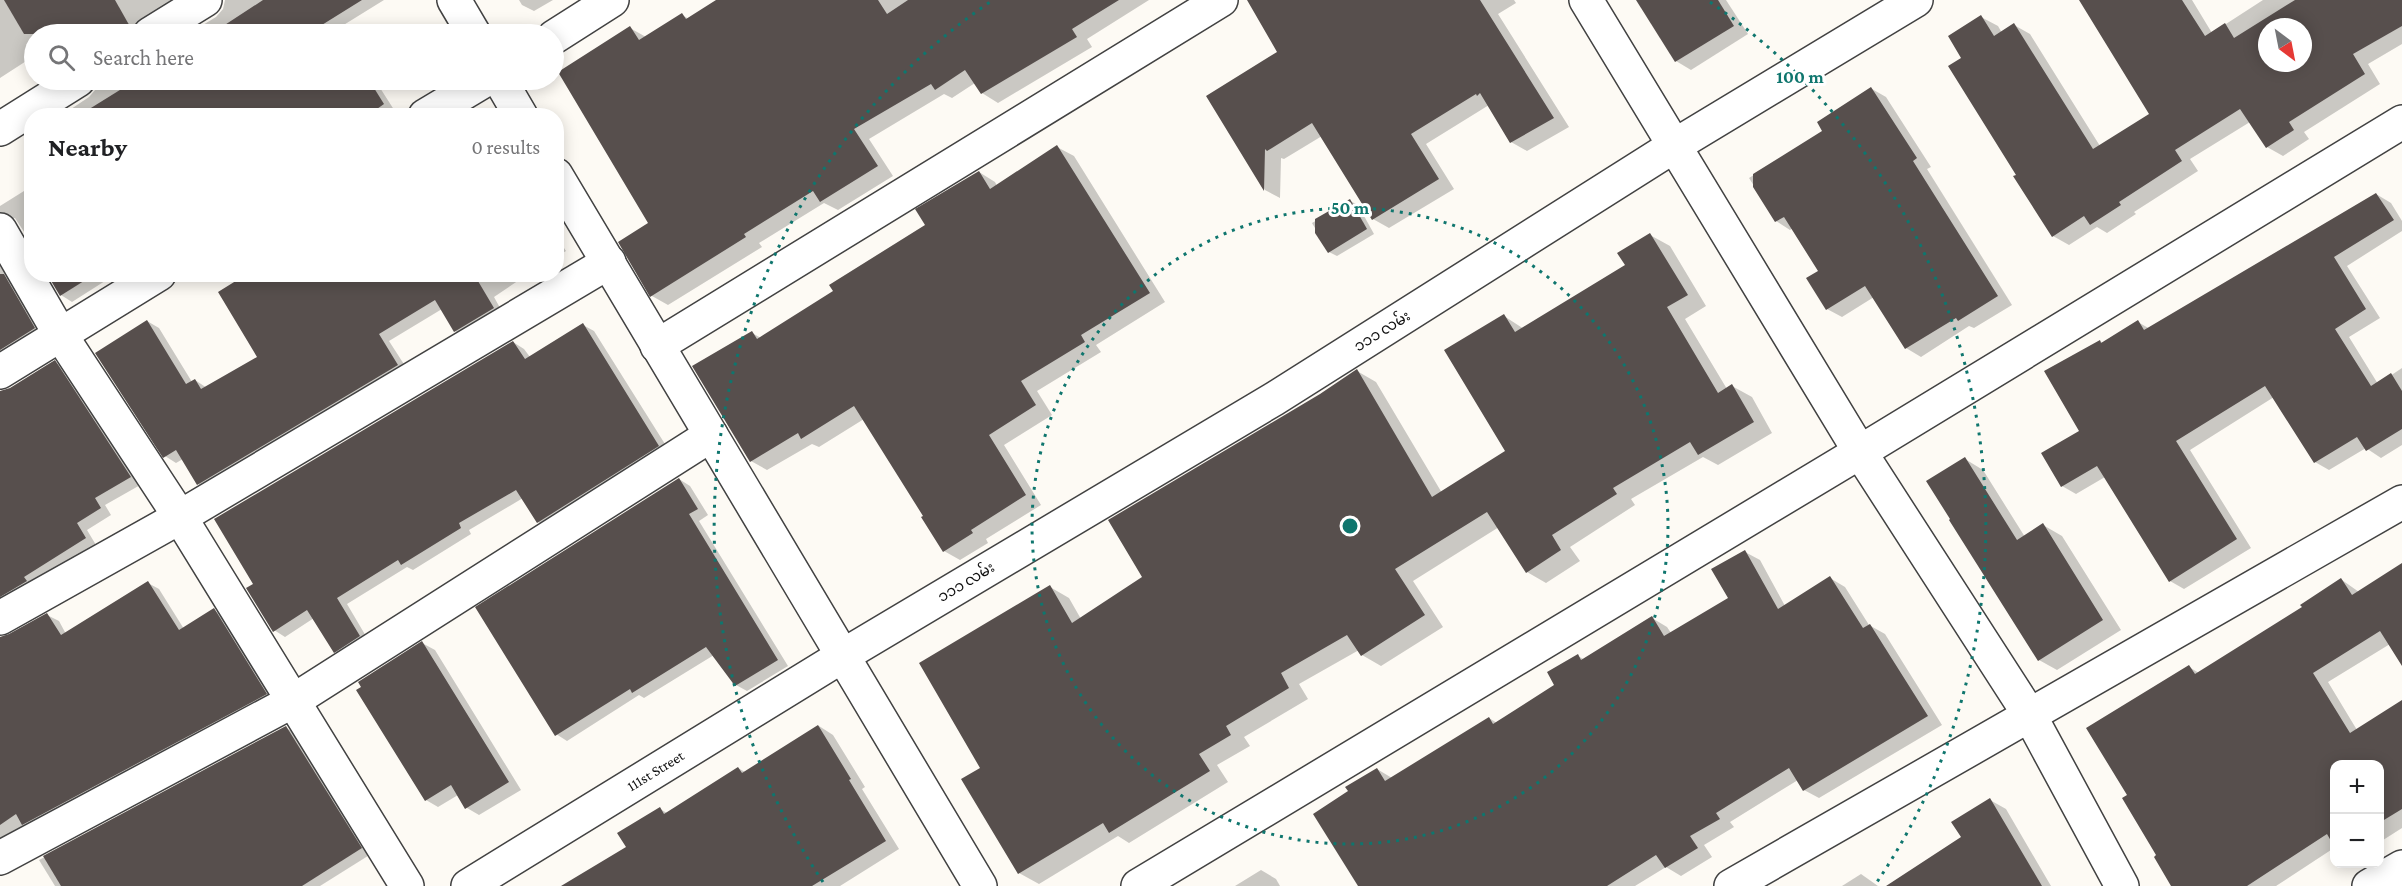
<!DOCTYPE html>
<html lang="en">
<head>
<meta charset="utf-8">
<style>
	:root { --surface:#fff; --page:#f6f6f6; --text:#202124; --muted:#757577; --line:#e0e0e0 }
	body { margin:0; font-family:"Crimson Pro","Noto Sans Myanmar",serif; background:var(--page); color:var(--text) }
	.controls { position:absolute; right:18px; bottom:18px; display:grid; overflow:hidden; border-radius:12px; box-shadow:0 3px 15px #0003 }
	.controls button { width:54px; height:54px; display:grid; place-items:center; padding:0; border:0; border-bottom:2px solid var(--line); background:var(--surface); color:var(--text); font:30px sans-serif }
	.compass { position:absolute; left:2258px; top:18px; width:54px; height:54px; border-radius:50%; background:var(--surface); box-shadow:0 3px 15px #0003; rotate:148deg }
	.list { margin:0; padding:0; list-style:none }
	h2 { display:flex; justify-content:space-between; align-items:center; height:78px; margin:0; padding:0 24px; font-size:26px }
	h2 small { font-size:20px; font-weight:400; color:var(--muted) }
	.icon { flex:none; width:33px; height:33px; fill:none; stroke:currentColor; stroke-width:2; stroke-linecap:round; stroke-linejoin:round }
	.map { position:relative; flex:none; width:2402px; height:886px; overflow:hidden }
	.search { position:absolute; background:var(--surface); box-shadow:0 3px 15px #0003; left:24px; top:24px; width:540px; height:66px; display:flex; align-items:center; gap:15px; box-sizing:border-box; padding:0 21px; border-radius:33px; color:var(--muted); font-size:22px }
	.panel { position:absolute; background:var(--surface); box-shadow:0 3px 15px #0003; left:24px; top:108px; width:540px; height:174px; border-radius:24px }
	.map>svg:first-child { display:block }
	.shadow { fill:#0003; fill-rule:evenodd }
	.building { fill:#574f4d; fill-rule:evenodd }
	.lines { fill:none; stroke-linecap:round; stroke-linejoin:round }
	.minor-casing { stroke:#424242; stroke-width:36 }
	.minor { stroke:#fff; stroke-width:33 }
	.ring { fill:none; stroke:#0f766e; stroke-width:3; stroke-dasharray:3 6 }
	.labels { text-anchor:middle; stroke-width:6; stroke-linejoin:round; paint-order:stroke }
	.street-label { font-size:15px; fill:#0f0f0f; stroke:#fff }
	.centre { fill:#0f766e; stroke:#fff; stroke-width:3 }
	.ring-label { font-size:18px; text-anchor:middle; font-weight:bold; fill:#0f766e; stroke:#fff; stroke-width:6; stroke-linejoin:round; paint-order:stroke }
</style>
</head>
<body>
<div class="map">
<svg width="2402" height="886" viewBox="0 0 2402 886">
	<rect width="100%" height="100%" fill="#fdfaf4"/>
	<g class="shadow">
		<polygon points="0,0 190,0 144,34 34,34 34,56 0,78"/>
		<polygon points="225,0 384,0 342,26 347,34 188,34 216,17 223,9"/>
		<polygon points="519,0 553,0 534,11 522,5"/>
		<polygon points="719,0 1149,0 1087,39 1092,47 998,103 982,93 975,83 952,98 944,94 869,139 893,176 838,210 824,203 759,243 762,247 668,305 652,296 651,224 630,28 646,37 682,15 689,19"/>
		<polygon points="1270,0 1514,0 1516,3 1498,14 1569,127 1527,151 1511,142 1489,105 1426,144 1454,189 1389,228 1373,219 1322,136 1284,159 1281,158 1280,198 1265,190 1208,96 1279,52"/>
		<polygon points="1655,0 1726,0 1748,34 1691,70 1676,61"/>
		<path d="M 2081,0 L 2192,0 L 2212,33 L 2263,0 L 2402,0 L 2402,44 L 2368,64 L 2380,84 L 2304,132 L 2309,139 L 2283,156 L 2267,147 L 2250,122 L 2190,159 L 2198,171 L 2134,212 L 2136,214 L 2107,233 L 2097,227 L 2069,245 L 2053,236 L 2018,175 L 1963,58 L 1981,17 L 1998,26 L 2002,33 L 2014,25 L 2030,34 L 2100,146 L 2151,114 ZM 2267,27 L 2303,27 L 2303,63 L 2267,63 Z"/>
		<polygon points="98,80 375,80 398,116 75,116 71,109 89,97 96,89"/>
		<polygon points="1872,89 1886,97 1931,167 1927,169 2012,305 1974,328 1969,326 1921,357 1906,348 1874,297 1842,317 1827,309 1820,271 1793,228 1790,230 1776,221 1749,178 1824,131"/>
		<polygon points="32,147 32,160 25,150"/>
		<polygon points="1057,147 1074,156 1165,302 1096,345 1101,352 1037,391 1052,415 1004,445 1041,505 986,539 988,543 960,560 944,551 925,516 864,419 819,447 812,444 767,470 751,461 752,333 761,338 835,292 927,226 979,172 995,182 997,186"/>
		<polygon points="32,186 32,244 15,218 0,222 0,206"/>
		<polygon points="2376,194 2391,203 2402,221 2402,231 2347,266 2380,318 2349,337 2378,384 2402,368 2402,445 2381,458 2366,448 2329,470 2315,462 2274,397 2190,450 2251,548 2184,589 2170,581 2105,477 2076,494 2062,486 2081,432 2100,341 2103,343 2138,322 2150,329"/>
		<polygon points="1350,201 1358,205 1374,234 1337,256 1329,252 1312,223"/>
		<polygon points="1650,235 1670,246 1706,306 1685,319 1727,389 1732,386 1752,397 1772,433 1718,465 1703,457 1631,499 1635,505 1570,547 1580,561 1546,583 1527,572 1499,527 1413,581 1443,627 1381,666 1362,655 1359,650 1299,684 1308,699 1244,737 1250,746 1217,765 1228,782 1129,843 1118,836 1039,884 1019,873 963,780 982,768 1050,587 1069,598 1081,619 1144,578 1321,395 1357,371 1376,382 1442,493 1507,452 1504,316 1524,329 1627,265"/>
		<polygon points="556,236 566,251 556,257"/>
		<polygon points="0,256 45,335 0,364"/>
		<polygon points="49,274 116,274 72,302 61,295"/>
		<polygon points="250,274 528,274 494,297 504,315 466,338 455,331 442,309 389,341 409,372 210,490 198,484 183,459 176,463 165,456 147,321 159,328 192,382 195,380 207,388 259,357"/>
		<polygon points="583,325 594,331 670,452 549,529 538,522 523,498 469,530 471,534 413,570 407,567 347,604 370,643 346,658 335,652 314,618 285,637 274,630 513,342 524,349 530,357"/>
		<polygon points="55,362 66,369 142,484 105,505 111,515 87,530 96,545 35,583 0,610 0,392 10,389"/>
		<polygon points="1965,459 1983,470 2025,537 2043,525 2062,536 2121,630 2057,670 2039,660"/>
		<polygon points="679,479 690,486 708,515 699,521 788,666 747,691 736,685 714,655 644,698 639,695 567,741 556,734"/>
		<polygon points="1745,552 1760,560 1785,606 1830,578 1845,587 1869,625 1885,634 1942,725 1819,798 1804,790 1798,780 1730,822 1734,827 1704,845 1712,857 1681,876 1666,867 1635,886 1360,886 1350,792 1377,769 1392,778 1489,718 1497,723 1556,686 1578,656 1585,660 1652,618 1667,627 1671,633 1730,599"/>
		<polygon points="2402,564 2402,663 2390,644 2328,682 2357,730 2402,702 2402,828 2380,842 2380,764 2334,764 2334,848 2276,886 2173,886 2129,795 2189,667 2199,673 2304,607 2342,580 2359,592"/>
		<polygon points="148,583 159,589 184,629 214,610 225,617 277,700 0,849 0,638 10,636 47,615 59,621 66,634"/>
		<polygon points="422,643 435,650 521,790 479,815 467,808 458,795 438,807 426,800"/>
		<polygon points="819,726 833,735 865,787 862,789 899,849 840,886 574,886 628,847 660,809 667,813 738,768 745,772"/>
		<polygon points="286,728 297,734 371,854 320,886 55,886 39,860"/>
		<polygon points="1990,800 2006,809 2051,886 1888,886 1963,838"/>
		<polygon points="1261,870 1276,879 1280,886 1235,886"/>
		<polygon points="1861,874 1878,886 1842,886"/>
	</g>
	<g class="building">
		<polygon points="4,0 115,0 132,30 131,34 24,34"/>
		<polygon points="263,0 362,0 317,28 318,30 310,34 211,34"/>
		<polygon points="716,0 878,0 887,14 908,0 1119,0 1072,29 1077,37 981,94 965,70 935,90 931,84 854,129 878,166 820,202 813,191 744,234 746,237 650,297 618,242 648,223 558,72 630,26 639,40 682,13 686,19"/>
		<polygon points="1247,0 1480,0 1554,118 1510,143 1480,93 1477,96 1476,94 1411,134 1439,179 1372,220 1312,123 1267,151 1265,149 1264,191 1206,96 1277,52"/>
		<polygon points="1636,0 1718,0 1734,26 1675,62"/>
		<path d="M 2079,0 L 2182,0 L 2205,36 L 2225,23 L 2234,38 L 2295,0 L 2402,0 L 2402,26 L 2353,54 L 2365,74 L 2289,122 L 2294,130 L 2266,148 L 2240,109 L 2175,150 L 2182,161 L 2119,202 L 2121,205 L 2090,225 L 2084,216 L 2052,237 L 2013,176 L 2016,175 L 1948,66 L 1961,58 L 1948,36 L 1981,15 L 1994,36 L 2014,23 L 2093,149 L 2149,114 ZM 2267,27 L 2303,27 L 2303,63 L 2267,63 Z"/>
		<polygon points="136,80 369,80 384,104 367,116 78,116"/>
		<polygon points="1871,87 1917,158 1913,161 1998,296 1958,321 1956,318 1905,349 1865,286 1826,310 1806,278 1818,271 1784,217 1775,222 1753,187 1753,174 1822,131 1817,122"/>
		<polygon points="1057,145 1150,293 1081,335 1085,342 1021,381 1036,405 989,435 1026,495 971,530 973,533 943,552 921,517 923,516 854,406 801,439 798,433 750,462 692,366 752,331 757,339 833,291 829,285 925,225 915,209 979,171 990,189"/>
		<polygon points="2376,193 2394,220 2334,257 2366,309 2335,329 2371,386 2391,373 2402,391 2402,429 2366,451 2357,437 2314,463 2265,386 2176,441 2237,539 2169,582 2097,466 2061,487 2041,453 2079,431 2044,371 2100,340 2101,343 2138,320 2144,330"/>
		<polygon points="1350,199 1367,229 1328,253 1315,233 1315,219"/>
		<polygon points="1650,233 1688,295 1667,307 1718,393 1732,384 1754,422 1698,455 1690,442 1613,488 1617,494 1552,535 1561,550 1526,573 1487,512 1395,569 1425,615 1361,656 1347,635 1281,673 1289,688 1226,726 1231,735 1199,754 1210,771 1109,833 1103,823 1018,874 961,779 980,768 919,663 1050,585 1072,623 1142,577 1108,520 1320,394 1357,369 1432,497 1505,451 1444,350 1504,314 1515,332 1625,265 1617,253"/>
		<polygon points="0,274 4,274 35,328 0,350"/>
		<polygon points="47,274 95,274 60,296"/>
		<polygon points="247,274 477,274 475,276 494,308 454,332 435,300 379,334 398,365 197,485 176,450 163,458 95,353 147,320 186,384 195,379 201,389 257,357 218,292"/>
		<polygon points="583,323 659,446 537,523 516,490 459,523 461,528 401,565 398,560 337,598 360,636 334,653 307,610 273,632 246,588 253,584 214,519 513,341 525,359"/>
		<polygon points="55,360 131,477 95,498 101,508 77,523 86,538 24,577 27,581 0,597 0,391 10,388"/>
		<polygon points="1965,457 2017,540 2043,523 2103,620 2038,661 1949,520 1950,519 1926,481"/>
		<polygon points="679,478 698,509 689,514 778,660 735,686 706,647 632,693 630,689 555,736 475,607"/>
		<polygon points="1745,550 1778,609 1830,576 1863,628 1870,624 1928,716 1803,791 1789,768 1716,813 1720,819 1690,836 1698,848 1665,868 1656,855 1607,886 1358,886 1313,814 1348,791 1345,787 1377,768 1385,781 1489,717 1493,724 1554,685 1547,672 1578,654 1581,660 1652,616 1664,636 1728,598 1711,569"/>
		<polygon points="2402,563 2402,666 2380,631 2313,673 2350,733 2402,700 2402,809 2379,823 2379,765 2334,765 2334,846 2327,834 2247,886 2171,886 2154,857 2156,855 2122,798 2127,795 2086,728 2189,665 2195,674 2302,607 2300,605 2341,578 2352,595"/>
		<polygon points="148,581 179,630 214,608 267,694 22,825 16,814 0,825 0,637 9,634 47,613 61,635"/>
		<polygon points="422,641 509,782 465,809 451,785 425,801 356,690 361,687 358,682"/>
		<polygon points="818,725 851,779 849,780 886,841 812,886 561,886 626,847 617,833 660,807 664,814 738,767 742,773"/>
		<polygon points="286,726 362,848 302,886 61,886 43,856"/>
		<polygon points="1990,798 2042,886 1886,886 1961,837 1951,822"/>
	</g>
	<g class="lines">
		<defs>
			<g id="minor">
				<polyline points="454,0 474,34"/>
				<polyline points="1586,0 1860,452 2029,714 2122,886"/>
				<polyline points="150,34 205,0"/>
				<polyline points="554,37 612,0"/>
				<polyline points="500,80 521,116"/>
				<polyline points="425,116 485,80"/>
				<polyline points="0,129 78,80"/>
				<polyline points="556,175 980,886"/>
				<polyline points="0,230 60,334 180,517 407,886"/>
				<polyline points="657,346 1221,0"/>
				<polyline points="0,372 159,274"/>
				<polyline points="0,618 180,517 609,262"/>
				<polyline points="0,858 293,701 711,435"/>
				<path id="s1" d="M 468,886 L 844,655 L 1274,399 L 1674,146 L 1916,0"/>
				<polyline points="1138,886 1860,452 2402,122"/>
				<polyline points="1731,886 2402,502"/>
				<polyline points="2369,886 2402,867"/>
			</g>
		</defs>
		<use href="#minor" class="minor-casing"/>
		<use href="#minor" class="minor"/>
	</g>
	<g class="ring">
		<circle cx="1350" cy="526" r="318"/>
		<path d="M823 882A636 636 0 0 1 990 2M1710 2A636 636 0 0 1 1877 882"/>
	</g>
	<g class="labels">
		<g class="street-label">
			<text transform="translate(1382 331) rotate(-32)" y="5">၁၁၁ လမ်း</text>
			<text transform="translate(966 582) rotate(-31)" y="5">၁၁၁ လမ်း</text>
			<text dy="5" stroke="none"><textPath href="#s1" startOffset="220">111st Street</textPath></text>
		</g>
	</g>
	<circle cx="1350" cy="526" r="9" class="centre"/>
	<g class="ring-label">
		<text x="1800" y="83">100 m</text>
		<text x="1350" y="214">50 m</text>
	</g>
</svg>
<div class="controls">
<button>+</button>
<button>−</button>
</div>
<svg class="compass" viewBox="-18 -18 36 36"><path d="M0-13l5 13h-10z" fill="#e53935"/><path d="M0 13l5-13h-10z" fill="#757577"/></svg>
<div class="search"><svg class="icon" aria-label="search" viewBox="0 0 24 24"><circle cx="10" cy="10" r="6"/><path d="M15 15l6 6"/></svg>Search here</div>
<section class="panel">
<h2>Nearby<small>0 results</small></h2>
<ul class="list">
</ul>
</section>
</div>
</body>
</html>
